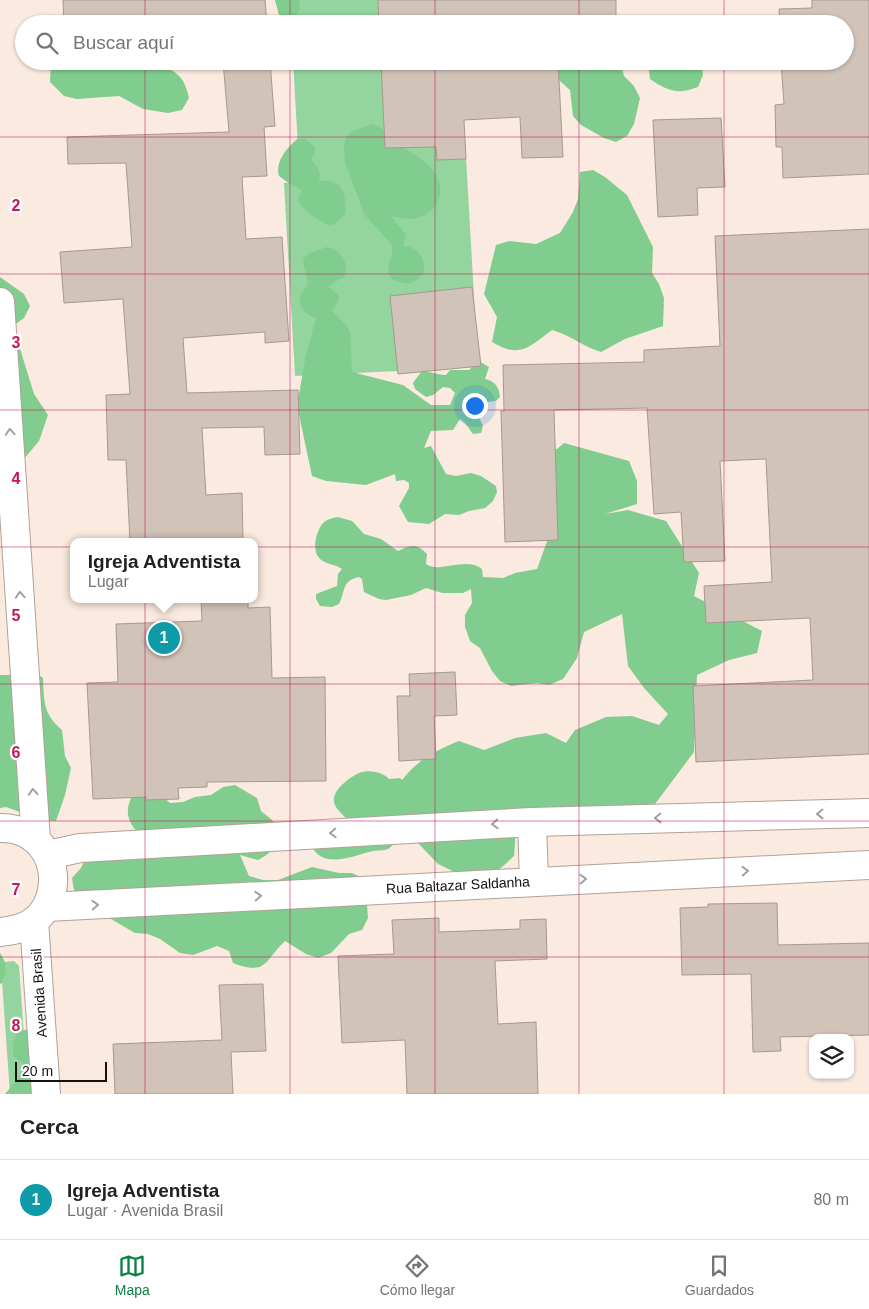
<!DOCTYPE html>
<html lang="es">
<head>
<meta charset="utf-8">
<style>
	:root { --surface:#fff; --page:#f2f2f2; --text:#202124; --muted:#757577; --line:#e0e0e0; --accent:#0b8043 }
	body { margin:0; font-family:Arial,sans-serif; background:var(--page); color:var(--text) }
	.controls { position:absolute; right:15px; bottom:15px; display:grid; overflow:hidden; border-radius:10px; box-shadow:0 1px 4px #0004 }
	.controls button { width:45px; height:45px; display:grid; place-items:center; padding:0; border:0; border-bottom:1px solid var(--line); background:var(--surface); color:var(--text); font:25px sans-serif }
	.scale { position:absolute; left:15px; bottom:12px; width:92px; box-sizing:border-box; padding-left:5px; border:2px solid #16110d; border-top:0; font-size:14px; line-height:18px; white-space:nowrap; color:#16110d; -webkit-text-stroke:4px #fff; paint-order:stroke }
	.you { position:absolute; left:474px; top:405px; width:18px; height:18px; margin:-12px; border:4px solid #fff; border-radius:50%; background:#1a73e8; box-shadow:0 0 0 8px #1a73e833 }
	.badge { display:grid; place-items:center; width:32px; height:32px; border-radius:50%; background:var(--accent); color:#fff; font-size:16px; font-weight:700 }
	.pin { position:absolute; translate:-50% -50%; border:2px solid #fff; box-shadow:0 1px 5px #0006 }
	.popup { position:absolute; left:70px; top:538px; width:188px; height:65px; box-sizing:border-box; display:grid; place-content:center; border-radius:10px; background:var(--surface); filter:drop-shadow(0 1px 4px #0005); font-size:16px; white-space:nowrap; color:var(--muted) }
	.popup b { font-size:19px; color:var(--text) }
	.popup::after { content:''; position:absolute; left:50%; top:100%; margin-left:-10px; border:10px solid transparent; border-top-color:var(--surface) }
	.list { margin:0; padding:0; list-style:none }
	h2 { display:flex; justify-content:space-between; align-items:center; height:65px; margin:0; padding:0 20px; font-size:21px }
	h2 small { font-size:16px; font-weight:400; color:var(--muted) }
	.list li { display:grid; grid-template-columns:32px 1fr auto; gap:15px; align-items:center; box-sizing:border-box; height:80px; padding:0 20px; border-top:1px solid var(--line) }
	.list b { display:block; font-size:19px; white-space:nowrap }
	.list p { margin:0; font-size:16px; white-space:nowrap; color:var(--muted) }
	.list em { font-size:16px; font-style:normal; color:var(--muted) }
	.icon { flex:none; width:28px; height:28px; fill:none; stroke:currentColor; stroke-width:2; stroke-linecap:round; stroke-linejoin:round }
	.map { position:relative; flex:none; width:869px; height:1094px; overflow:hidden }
	.search { position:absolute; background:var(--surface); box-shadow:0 1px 4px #0004; left:15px; right:15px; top:15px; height:55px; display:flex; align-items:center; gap:12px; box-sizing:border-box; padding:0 18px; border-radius:28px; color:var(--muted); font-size:19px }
	.sheet { height:145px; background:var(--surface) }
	nav { display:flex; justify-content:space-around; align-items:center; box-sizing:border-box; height:70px; border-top:1px solid var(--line); background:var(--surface); font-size:14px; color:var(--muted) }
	nav a { display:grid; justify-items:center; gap:2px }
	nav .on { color:var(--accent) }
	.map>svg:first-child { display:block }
	.green { fill:#94d49f }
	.forest { fill:#80cd8f }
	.building { fill:#d1c3b8; stroke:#a6998d }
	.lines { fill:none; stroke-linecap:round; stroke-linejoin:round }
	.secondary-casing { stroke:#b1a298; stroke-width:30 }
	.primary-casing { stroke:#b1a298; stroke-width:30 }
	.secondary { stroke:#fff; stroke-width:28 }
	.primary { stroke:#fff; stroke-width:28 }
	.oneway { stroke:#a2a09e }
	.grid { fill:none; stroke:#c2185b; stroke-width:1; stroke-opacity:0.55 }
	.labels { text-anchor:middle; stroke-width:4.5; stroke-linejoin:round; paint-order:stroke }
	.street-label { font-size:14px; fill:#16110d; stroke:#fff }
	.grid-label { font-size:16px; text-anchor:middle; font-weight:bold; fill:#c2185b; stroke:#fff; stroke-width:4.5; stroke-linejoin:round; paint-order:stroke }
</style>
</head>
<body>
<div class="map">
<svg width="869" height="1094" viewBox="0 0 869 1094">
	<rect width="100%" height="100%" fill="#faeadf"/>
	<g class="green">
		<polygon points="289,0 383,0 384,24 290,24"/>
		<polygon points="293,61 386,61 465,139 478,367 295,376 284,183 300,182"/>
		<polygon points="14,961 19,966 28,1094 10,1094 1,967 4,962"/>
	</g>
	<g class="forest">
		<polygon points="275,0 299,0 300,9 294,21 280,19"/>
		<path d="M 51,61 L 165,61 C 169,71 172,69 179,76 C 185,82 187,90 189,98 L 182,110 L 168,113 L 143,109 L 119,96 L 77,99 L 64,96 L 50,82 Z"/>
		<polygon points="539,61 620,61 624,76 634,86 640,98 634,124 627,136 616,142 604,138 581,125 573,116 570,90 560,81 549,75"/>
		<path d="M 648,61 L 701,61 L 703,75 L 698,87 C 677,95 668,91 650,79 Z"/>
		<path d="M 372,124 C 386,129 392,139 403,147 C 413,154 423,159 431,168 C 450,189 438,217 410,219 C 404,219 397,217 391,216 L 406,235 L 403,246 C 417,246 426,258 424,272 C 419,279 413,285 404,283 C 375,278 395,259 392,245 L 364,214 L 345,162 L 344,148 L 345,141 L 348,135 L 353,131 Z"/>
		<path d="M 298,138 L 305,139 L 315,147 L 315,153 L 311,159 C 317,168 322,169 319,181 C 343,178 347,194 345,214 L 335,224 L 328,225 C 317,218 303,212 298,200 L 302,190 L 290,184 L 279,176 C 275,161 287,148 298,138 Z"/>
		<path d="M 593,170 L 605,177 L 627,195 L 653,247 L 652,273 L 659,284 L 664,298 L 663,326 L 625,339 L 601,352 C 584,347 570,335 552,330 C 529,347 520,359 492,342 L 497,317 L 484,294 L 496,245 L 509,241 L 536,244 L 560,233 L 573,212 L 578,199 L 580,172 Z"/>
		<path d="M 327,247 C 342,250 349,262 344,277 L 328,286 L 339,296 L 339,300 L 332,311 L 347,326 L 350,333 L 352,372 L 403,385 L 431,405 L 450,405 L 455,393 L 450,388 L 443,387 L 433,395 L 426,397 L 415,389 L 413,383 L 421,372 C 430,371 437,375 446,375 L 450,370 L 469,370 L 479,361 L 489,367 L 485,379 C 495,381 499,387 500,397 L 496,401 L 488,402 L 475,398 L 472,403 L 483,426 L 481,433 L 473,434 L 465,423 L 460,419 L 453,430 L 431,431 L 424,448 L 431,446 L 446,474 L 456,476 L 471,473 L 481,476 L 496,486 L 497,492 L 493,501 L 485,508 L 469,511 L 459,515 L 445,514 L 429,524 L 408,522 L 399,506 L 409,488 L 409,483 L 404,480 L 396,481 L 395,474 L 366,485 L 326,481 L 312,476 L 297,405 L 306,355 L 316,318 C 306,316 295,304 302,293 C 304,289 307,287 308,283 L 304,266 L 303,259 L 308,254 Z"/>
		<polygon points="0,277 24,294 30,306 24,318 13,326 34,394 48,415 39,441 23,460 17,500 0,510"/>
		<path d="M 564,443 L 629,461 L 637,481 L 637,504 L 605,514 L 628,510 L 666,521 L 699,573 L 694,596 L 762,631 L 757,653 L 729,660 L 697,675 L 694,752 L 637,828 L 517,818 L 514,856 L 492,876 L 461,875 L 438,864 L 418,843 L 418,835 L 395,839 C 393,843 392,847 388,849 C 384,851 378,850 373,851 C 355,855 324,870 312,847 L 342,837 L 346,818 C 342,814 335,808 334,802 C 332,790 350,777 359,773 C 369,769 383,772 389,779 L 400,778 L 402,780 C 417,760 437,750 459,741 L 484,750 L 515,738 L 546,733 L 566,743 L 575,730 L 606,717 L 632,716 L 659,725 L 668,714 L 644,688 L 628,666 L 622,614 L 584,632 L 577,658 L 563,679 L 549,685 L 537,683 L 511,686 L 500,681 L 492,671 L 480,648 L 470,641 L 465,627 L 465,615 L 472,603 L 471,589 L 463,593 L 442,593 L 426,588 L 411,595 L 386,600 L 379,599 L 364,592 L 362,579 L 359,577 C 341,581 346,591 339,604 L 332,607 L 320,606 L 316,599 L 316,594 L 337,586 L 338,574 L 342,569 C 336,564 327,565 320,559 C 311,551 316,531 323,523 C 327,519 333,518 338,517 L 352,521 L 364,534 L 381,539 L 398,551 C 411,545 416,543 427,554 L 426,564 C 440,574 465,556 482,569 L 483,577 L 503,578 L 515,573 L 537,569 L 549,536 L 544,451 L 557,449 Z"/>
		<path d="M 18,666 L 32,670 L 43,678 C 44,701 43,714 62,730 L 65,756 L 71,768 L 65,795 L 56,821 L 42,820 L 6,807 L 0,808 L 0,675 L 9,675 Z"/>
		<path d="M 235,785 L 257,798 L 261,811 L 271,819 L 280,830 C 275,846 274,852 258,860 L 240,855 L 249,876 L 263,880 L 278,880 L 312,867 L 339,873 L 352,873 L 365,879 L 368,918 L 362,930 L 349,934 L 331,953 L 318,958 L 306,954 L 285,941 C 264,961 267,976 233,963 L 229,951 L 217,946 L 193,955 L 180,953 L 160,939 L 148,934 L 135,933 L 80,901 L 74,890 L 72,878 L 81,868 L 92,845 L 141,836 C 126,821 124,810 134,792 L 160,794 L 170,803 L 183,802 L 195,797 L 211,795 L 223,787 Z"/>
		<path d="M 0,953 C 8,964 6,972 2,983 L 0,984 Z"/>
		<polygon points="32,1029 57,1080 60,1094 5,1094 19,1078 23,1063 13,1056 13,1043 18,1031"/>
	</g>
	<g class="building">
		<polygon points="63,0 265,0 267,24 64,24"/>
		<polygon points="378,0 616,0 616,24 379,24"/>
		<polygon points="812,0 869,0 869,174 783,178 782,147 776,147 775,105 784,104 781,61 845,61 845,24 780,24 779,9 812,8"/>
		<polygon points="223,61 270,61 275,126 264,127 267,176 242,177 246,239 282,237 289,341 265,343 265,332 183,338 187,393 298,390 300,454 265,455 264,427 202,428 206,495 242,493 243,540 130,542 126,460 108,460 106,395 130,394 123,299 64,303 60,252 132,247 126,163 68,164 67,137 229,132"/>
		<polygon points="381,61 558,61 563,157 522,158 520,117 464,120 466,159 437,160 436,147 385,148"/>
		<polygon points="721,118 725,187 697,188 698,215 658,217 653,120"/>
		<polygon points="869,229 869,754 696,762 693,686 813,680 810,618 706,623 704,586 772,582 766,459 720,461 725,561 684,562 681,512 654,514 647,408 554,410 558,540 505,542 501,411 504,411 503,365 644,362 644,350 720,346 715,236"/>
		<polygon points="472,287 481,366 398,374 390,296"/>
		<polygon points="201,599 248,599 248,608 270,607 272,678 325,677 326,781 207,782 207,787 178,788 179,799 146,800 146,797 93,799 87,683 118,682 116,624 202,621"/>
		<polygon points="455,672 457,715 434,716 436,759 399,761 397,696 410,696 409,674"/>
		<polygon points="777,903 778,945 869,943 869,1035 780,1037 781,1051 753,1052 751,974 682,975 680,908 708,907 708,904"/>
		<polygon points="439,918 439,932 520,929 520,920 546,919 547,959 495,961 498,1024 536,1022 538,1094 407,1094 405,1040 342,1043 338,956 394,954 392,920"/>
		<polygon points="263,984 266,1051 231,1052 233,1094 115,1094 113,1044 222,1040 219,985"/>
	</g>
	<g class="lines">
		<defs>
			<g id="secondary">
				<polyline points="532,822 534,881"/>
				<polyline points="48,855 80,848 532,822 869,813"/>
				<polyline points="47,907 869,865"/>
			</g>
			<g id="primary">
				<polyline points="0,302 36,840"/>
				<path d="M 0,828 C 40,827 63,865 49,901 C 46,908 40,917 33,922 C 23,929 12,931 0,932"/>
				<polyline points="34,921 46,1094"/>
			</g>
		</defs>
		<use href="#secondary" class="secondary-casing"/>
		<use href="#primary" class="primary-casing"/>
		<use href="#secondary" class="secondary"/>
		<use href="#primary" class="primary"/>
	</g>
	<defs><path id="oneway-chevron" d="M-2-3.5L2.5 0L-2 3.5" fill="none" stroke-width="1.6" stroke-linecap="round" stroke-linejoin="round" transform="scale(1.25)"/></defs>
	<g class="oneway">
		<use href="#oneway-chevron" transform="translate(10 432) rotate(-94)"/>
		<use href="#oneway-chevron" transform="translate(20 595) rotate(-94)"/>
		<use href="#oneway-chevron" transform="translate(33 792) rotate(-94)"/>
		<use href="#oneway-chevron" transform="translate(820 814) rotate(179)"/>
		<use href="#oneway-chevron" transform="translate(658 818) rotate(179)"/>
		<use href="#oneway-chevron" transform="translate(495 824) rotate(177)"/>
		<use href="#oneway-chevron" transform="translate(333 833) rotate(177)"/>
		<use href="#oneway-chevron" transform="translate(745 871) rotate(-3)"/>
		<use href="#oneway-chevron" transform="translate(583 879) rotate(-3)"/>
		<use href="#oneway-chevron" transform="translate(258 896) rotate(-3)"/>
		<use href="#oneway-chevron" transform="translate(95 905) rotate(-3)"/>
	</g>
	<path class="grid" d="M 145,0 L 145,24M 290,0 L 290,24M 435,0 L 435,24M 579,0 L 579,24M 724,0 L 724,24M 145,61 L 145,1094M 290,61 L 290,1094M 435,61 L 435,1094M 579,61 L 579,1094M 724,61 L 724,1094M 0,137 L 869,137M 0,274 L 869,274M 0,410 L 869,410M 0,547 L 869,547M 0,684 L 869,684M 0,821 L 869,821M 0,957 L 869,957"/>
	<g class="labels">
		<g class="street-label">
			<text transform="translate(458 885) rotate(-3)" y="5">Rua Baltazar Saldanha</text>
			<text transform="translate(39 993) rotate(-94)" y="5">Avenida Brasil</text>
		</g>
	</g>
	<g class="grid-label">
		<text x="16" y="211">2</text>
		<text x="16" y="348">3</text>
		<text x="16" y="484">4</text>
		<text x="16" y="621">5</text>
		<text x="16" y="758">6</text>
		<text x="16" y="895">7</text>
		<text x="16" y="1031">8</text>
	</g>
</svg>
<div class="controls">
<button><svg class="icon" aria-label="layers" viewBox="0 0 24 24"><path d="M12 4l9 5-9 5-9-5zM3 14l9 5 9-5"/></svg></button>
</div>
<div class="scale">20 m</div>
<div class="you"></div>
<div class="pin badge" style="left:164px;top:638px;background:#0f9aa8">1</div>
<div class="popup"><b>Igreja Adventista</b>Lugar</div>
<div class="search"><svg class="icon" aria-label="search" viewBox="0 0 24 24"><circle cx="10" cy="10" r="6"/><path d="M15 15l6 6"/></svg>Buscar aquí</div>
</div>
<section class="sheet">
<h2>Cerca<small></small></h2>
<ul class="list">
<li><span class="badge" style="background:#0f9aa8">1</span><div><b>Igreja Adventista</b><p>Lugar · Avenida Brasil</p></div><em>80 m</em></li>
</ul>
</section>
<nav>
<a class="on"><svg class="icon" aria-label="map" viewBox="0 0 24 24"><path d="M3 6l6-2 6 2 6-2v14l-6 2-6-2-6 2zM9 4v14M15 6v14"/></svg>Mapa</a>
<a><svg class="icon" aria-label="directions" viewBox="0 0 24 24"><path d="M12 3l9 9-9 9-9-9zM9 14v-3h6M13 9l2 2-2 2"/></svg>Cómo llegar</a>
<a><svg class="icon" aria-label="saved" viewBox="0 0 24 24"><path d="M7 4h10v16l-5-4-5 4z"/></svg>Guardados</a>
</nav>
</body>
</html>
